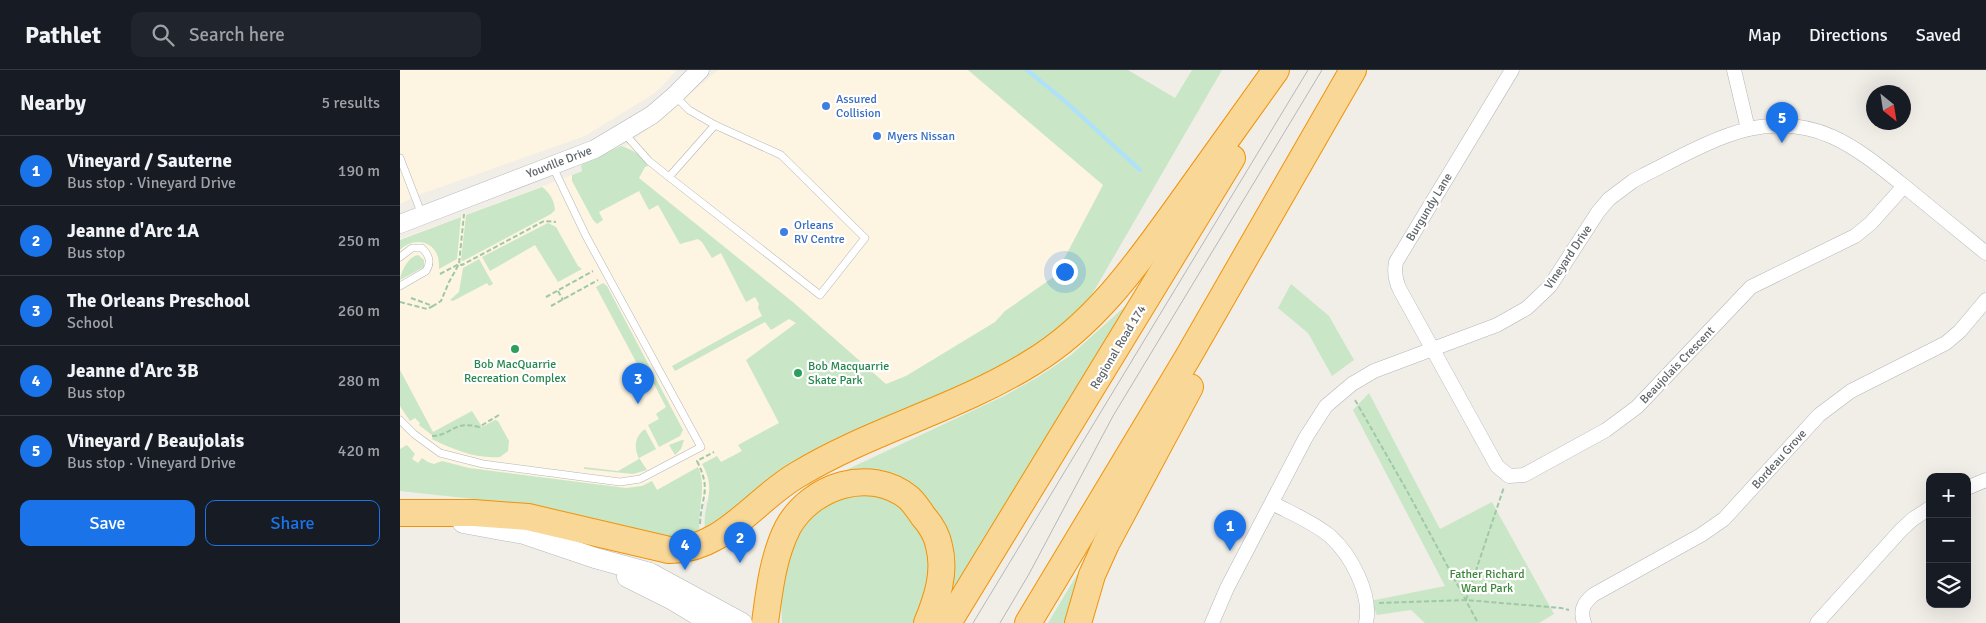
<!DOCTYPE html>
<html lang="en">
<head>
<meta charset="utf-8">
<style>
	:root { --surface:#171b24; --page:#20242c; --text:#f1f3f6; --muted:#9ea1a6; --line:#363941; --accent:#1a73e8 }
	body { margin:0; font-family:Signika,sans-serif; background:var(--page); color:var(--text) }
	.controls { position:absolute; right:15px; bottom:15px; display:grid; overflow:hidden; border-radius:10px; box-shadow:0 5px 20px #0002 }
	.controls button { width:45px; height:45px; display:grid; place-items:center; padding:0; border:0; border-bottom:1px solid var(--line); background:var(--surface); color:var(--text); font:25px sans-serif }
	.compass { position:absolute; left:1466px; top:15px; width:45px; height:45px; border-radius:50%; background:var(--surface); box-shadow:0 5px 20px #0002; rotate:150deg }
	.you { position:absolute; left:664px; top:201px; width:18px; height:18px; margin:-12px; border:4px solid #fff; border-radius:50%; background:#1a73e8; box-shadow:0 0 0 8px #1a73e833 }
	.badge { display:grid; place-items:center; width:32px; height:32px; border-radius:50%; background:var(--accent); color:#fff; font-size:16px; font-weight:700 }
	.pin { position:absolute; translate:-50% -41px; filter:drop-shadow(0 1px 2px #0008) }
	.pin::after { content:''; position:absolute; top:26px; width:18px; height:15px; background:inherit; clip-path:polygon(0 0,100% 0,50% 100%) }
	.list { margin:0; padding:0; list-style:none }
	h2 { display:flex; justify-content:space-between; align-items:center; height:65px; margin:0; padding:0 20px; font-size:21px }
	h2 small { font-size:16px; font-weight:400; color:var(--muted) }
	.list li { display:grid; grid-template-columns:32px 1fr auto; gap:15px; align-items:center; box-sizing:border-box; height:70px; padding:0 20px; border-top:1px solid var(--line) }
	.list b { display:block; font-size:19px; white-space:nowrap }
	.list p { margin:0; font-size:16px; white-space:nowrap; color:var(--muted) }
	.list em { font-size:16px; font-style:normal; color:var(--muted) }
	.actions { display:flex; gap:10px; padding:15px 20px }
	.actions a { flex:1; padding:11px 0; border:1px solid var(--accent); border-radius:10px; text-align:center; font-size:18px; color:var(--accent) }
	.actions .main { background:var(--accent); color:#fff }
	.icon { flex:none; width:28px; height:28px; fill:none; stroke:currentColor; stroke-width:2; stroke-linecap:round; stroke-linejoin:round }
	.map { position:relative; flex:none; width:1586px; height:553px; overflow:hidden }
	header { display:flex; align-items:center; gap:30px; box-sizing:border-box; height:70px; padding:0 25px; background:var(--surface); border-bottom:1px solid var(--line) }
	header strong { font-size:24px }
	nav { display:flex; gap:28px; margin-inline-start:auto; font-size:18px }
	.search { width:350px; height:45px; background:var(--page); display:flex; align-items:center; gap:12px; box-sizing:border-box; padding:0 18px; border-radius:10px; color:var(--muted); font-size:19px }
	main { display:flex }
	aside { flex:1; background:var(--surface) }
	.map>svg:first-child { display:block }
	.commercial { fill:#fdf4e1 }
	.green { fill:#c9e7c6 }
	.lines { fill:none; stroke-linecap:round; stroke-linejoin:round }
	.stream { stroke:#ade1fc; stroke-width:4 }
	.service-casing { stroke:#b3b6ba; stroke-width:8 }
	.minor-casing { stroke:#b3b6ba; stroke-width:15 }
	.tertiary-casing { stroke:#b3b6ba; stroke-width:19 }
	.secondary-casing { stroke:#b4b8bc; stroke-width:21 }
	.motorway-casing { stroke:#f09309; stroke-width:28 }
	.path { stroke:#a0c8a8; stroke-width:2; stroke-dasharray:5 2.5; stroke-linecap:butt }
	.service { stroke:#fff; stroke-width:7 }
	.minor { stroke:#fff; stroke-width:14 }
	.tertiary { stroke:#fff; stroke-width:18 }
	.secondary { stroke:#fff; stroke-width:20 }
	.motorway { stroke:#f9d797; stroke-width:26 }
	.tram { stroke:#b6b7b8; stroke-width:1 }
	.shop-dot { fill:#3f7fe0; stroke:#fff; stroke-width:2 }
	.leisure-dot { fill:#2e9e5b; stroke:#fff; stroke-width:2 }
	.labels { text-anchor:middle; stroke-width:4.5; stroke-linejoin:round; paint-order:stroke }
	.shop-label { font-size:12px; fill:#366cbe; stroke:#fff; text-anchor:start }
	.street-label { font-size:12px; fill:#5f6468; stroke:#fff }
	.leisure-label { font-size:12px; fill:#27864d; stroke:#fff }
	.park-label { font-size:12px; fill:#3c8539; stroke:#fff }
</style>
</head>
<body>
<header>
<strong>Pathlet</strong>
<div class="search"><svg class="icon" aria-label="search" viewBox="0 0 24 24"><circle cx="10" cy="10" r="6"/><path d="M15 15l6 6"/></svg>Search here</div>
<nav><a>Map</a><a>Directions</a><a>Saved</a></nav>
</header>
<main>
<aside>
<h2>Nearby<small>5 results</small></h2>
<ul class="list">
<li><span class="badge">1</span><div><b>Vineyard / Sauterne</b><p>Bus stop · Vineyard Drive</p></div><em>190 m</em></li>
<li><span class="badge">2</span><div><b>Jeanne d'Arc 1A</b><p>Bus stop</p></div><em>250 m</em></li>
<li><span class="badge">3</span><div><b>The Orleans Preschool</b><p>School</p></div><em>260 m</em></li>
<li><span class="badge">4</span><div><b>Jeanne d'Arc 3B</b><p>Bus stop</p></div><em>280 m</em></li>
<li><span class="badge">5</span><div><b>Vineyard / Beaujolais</b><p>Bus stop · Vineyard Drive</p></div><em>420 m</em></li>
</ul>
<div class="actions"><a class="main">Save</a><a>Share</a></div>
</aside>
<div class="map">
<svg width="1586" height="553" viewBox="0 0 1586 553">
	<rect width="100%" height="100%" fill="#f1eee8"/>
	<g class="commercial">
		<polygon points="0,0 277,0 255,23 185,66 21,124 0,134"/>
		<polygon points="318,0 578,0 717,115 656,214 607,253 386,379 272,453 0,412 0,169 167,107 214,85 263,47"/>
	</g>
	<g class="green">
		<path d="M 568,0 L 728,0 L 775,28 L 792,0 L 822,0 L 687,233 L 624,288 L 305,459 C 302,433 318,422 302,394 L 317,386 L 321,392 L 342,381 L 338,375 L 379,353 L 346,290 L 396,253 L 389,249 L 371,260 L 365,252 L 275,301 L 272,296 L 362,246 L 358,238 L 359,234 L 355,227 L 346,232 L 321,183 L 312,188 L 302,172 L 298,169 L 280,174 L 258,135 L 249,140 L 239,121 L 199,142 L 203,150 L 197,154 L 193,150 L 172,111 L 172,105 L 182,101 L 181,95 L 221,76 C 231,79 245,86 248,96 L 245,97 L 239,108 L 394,233 L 486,314 L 506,306 L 595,252 L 605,241 L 655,206 L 703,115 Z"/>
		<path d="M 142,117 C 150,123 154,130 155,140 L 151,144 L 63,191 L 61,190 L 66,145 Z"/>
		<path d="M 61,147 L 57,189 L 39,199 C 39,196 39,191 38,187 C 32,169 12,168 0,180 L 0,170 Z"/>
		<polygon points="148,153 156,157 178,196 182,199 158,212 135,175 90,201 82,187"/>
		<path d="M 18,185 L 24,190 L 24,197 L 0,210 C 1,201 8,187 18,185 Z"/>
		<polygon points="79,189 93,214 89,216 87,213 53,231 50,230 59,222 63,198"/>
		<polygon points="203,213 207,216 283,360 280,366 259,377 248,355 259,349 256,344 266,337 254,314 249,316 196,217"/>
		<polygon points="891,214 929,246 954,290 932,306 908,263 878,238"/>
		<path d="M 732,230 L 550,530 C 553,515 556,499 554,484 C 549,445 521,417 484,406 C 472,402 458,402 446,400 L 604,326 L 638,307 L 671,285 Z"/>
		<path d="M 0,300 L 33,362 L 72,341 L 82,357 L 95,350 L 98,351 L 109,371 L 108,381 L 100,387 C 76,389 52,379 32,369 L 33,366 L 19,355 L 20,353 L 15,348 L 10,351 L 0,336 Z"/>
		<polygon points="969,323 1040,459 1092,432 1154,544 1139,553 1025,553 1011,540 977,545 970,531 1045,516 953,340"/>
		<path d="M 245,359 L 256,379 L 239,388 L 247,400 L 233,404 L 184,399 L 184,397 L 218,401 L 239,389 C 234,377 234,367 245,359 Z"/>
		<polygon points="282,370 284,370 281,379 275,385 269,375"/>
		<path d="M 7,375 L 15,384 L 12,389 L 18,393 L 22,388 L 28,392 L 34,394 L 42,391 L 69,398 L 226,418 L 242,416 L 252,411 L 257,420 L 298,397 C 308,419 296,440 300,463 L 273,469 L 119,434 L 0,421 L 0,379 Z"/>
		<polygon points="439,425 481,425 499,433 533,478 523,553 382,553 381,529 385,497 391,478 410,444"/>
		<polygon points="700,466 666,553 648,553"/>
	</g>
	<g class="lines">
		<polyline class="stream" points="627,0 666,32 740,100"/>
		<defs>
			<g id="service">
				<polyline points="224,63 249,91 269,107 420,225 465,168 381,85 315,55 289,40 275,26"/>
				<polyline points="0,88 22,145"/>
				<polyline points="269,107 315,55"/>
				<path d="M 0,187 L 12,178 L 22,178 C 29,185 32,192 26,201 L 0,216"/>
				<polyline points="0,350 14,364 40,383 83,394 220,412 240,409 301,377 186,166 152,95"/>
			</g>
			<g id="minor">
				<path d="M 1112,0 L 996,192 C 994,202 995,210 1000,220 L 1097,396 L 1109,406 L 1124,405 L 1206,360 L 1237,337 L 1351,217 L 1455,166 L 1471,153 L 1504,116"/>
				<polyline points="1334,0 1348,59"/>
				<polyline points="1567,418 1586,410"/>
				<path d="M 872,433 C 891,443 913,452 930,466 C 951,485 972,524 966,553"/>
				<path d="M 812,553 L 827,518 L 906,367 L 926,336 L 952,314 L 974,301 L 1097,255 L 1127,238 L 1150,216 L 1198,142 L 1209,129 L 1233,111 L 1244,105 C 1276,89 1314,67 1349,59 C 1419,44 1458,79 1509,120 C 1535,141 1560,162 1586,183"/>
				<path d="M 1184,553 C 1180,540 1183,534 1193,525 L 1301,465 L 1324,449 L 1419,345 L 1451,321 L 1546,273 L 1560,261 L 1586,230"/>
				<polyline points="1417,553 1501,460 1513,449 1530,438"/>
			</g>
			<polyline id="tertiary" points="0,154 195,79 252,45 274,26 300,0"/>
			<g id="secondary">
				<polyline points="63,453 124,464 195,488 250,503 342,553"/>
				<polyline points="227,507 271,529 311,553"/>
			</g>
			<g id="motorway">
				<path d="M 0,443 L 74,443 L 128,447 L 269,480 C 323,481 354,430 397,405 C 471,360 557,339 631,293 C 696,254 740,190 783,130 C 814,87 845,43 876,0"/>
				<path d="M 365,553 C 369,522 373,486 388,457 C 411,416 470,396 509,428 C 514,433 519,440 523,446 C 530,454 537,465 539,476 C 546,502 537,529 527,553"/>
				<polyline points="548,553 832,88"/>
				<polyline points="628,553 788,287 953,0"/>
				<polyline points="678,553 692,505 706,474 790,317"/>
			</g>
		</defs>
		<use href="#service" class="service-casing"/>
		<use href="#minor" class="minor-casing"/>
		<use href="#tertiary" class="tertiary-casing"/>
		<use href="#secondary" class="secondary-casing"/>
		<use href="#motorway" class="motorway-casing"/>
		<g class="path">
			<polyline points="40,204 59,194 62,195 144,151 156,152"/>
			<polyline points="158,221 163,230"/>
			<polyline points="146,227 193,201"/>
			<polyline points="11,228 33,236 41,231 49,212 59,194 64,144"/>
			<polyline points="0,232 27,239 33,236"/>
			<polyline points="151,236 198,210"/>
			<polyline points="955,330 1006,419 1078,553"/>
			<path d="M 32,366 C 53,365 53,350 79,357 L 99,345"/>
			<path d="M 300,454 C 301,426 312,421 297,391 L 314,382"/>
			<polyline points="1066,530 1104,417"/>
			<polyline points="979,533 1066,530 1161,538 1169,540"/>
		</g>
		<use href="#service" class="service"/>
		<use href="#minor" class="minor"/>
		<use href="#tertiary" class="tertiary"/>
		<use href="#secondary" class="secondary"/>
		<use href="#motorway" class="motorway"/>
		<g class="tram">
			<polyline points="573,553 908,0"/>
			<polyline points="600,553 629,504 713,346 922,0"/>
		</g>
	</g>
	<g class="shop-dot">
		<circle cx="426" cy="36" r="5"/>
		<circle cx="477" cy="66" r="5"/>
		<circle cx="384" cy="162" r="5"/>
	</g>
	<g class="leisure-dot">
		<circle cx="115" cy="279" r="5"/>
		<circle cx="398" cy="303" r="5"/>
	</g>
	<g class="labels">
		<g class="shop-label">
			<text x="436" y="33">Assured<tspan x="436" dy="14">Collision</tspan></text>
			<text x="487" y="70">Myers Nissan</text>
			<text x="394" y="159">Orleans<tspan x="394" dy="14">RV Centre</tspan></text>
		</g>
		<g class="street-label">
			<text transform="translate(159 92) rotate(-21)" y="4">Youville Drive</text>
			<text transform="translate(1029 137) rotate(-59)" y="4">Burgundy Lane</text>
			<text transform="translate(1168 187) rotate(-56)" y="4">Vineyard Drive</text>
			<text transform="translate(718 277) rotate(-59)" y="4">Regional Road 174</text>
			<text transform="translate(1277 295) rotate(-46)" y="4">Beaujolais Crescent</text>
			<text transform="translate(1379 389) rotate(-48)" y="4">Bordeau Grove</text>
		</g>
		<g class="leisure-label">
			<text x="115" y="298">Bob MacQuarrie<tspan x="115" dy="14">Recreation Complex</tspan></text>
			<text x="408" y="300" text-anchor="start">Bob Macquarrie<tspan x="408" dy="14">Skate Park</tspan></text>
		</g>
		<g class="park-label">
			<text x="1087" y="508">Father Richard<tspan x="1087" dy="14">Ward Park</tspan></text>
		</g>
	</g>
</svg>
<div class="controls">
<button>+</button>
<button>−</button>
<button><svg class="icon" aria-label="layers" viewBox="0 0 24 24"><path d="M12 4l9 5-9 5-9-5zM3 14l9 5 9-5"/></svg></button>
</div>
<svg class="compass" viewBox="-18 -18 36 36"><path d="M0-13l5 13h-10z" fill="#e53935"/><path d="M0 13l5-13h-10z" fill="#9ea1a6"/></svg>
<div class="you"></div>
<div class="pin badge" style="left:830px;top:481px">1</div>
<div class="pin badge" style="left:340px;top:493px">2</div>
<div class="pin badge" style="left:238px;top:334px">3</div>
<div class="pin badge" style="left:285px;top:500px">4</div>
<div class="pin badge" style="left:1382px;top:73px">5</div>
</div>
</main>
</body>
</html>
